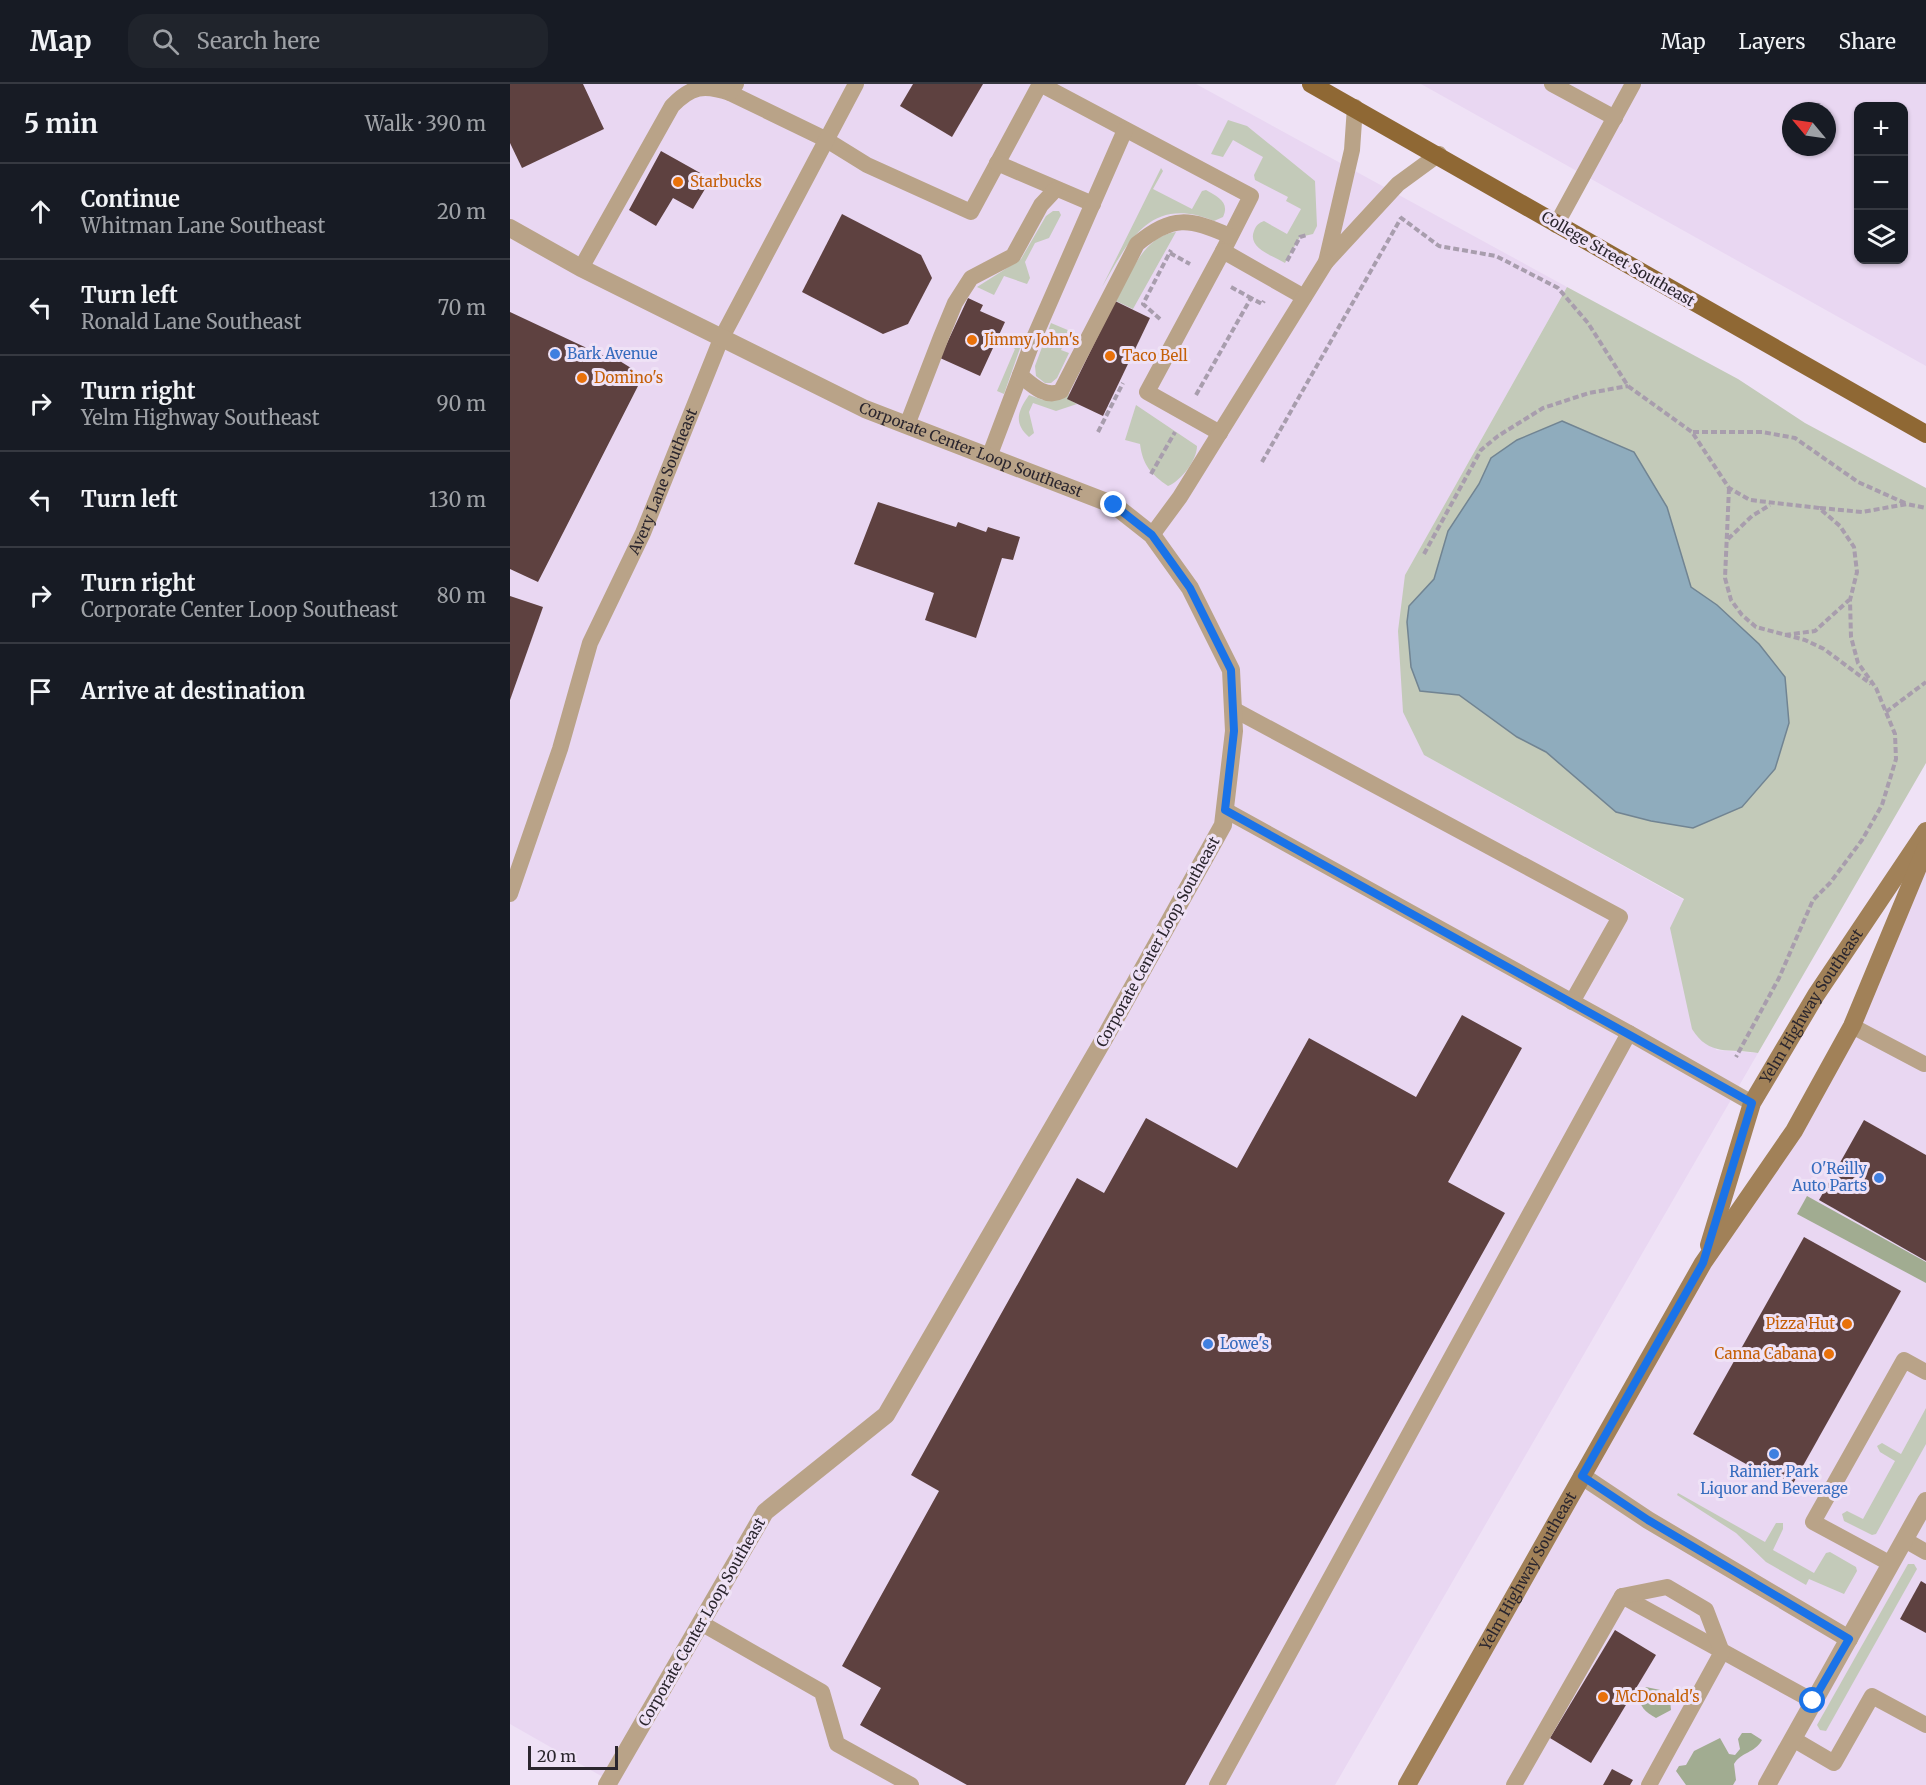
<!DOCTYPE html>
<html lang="en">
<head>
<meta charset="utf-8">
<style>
	:root { --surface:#171b24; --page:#20242c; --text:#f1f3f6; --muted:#9ea1a6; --line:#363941 }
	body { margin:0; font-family:Merriweather,serif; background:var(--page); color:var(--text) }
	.controls { position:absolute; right:18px; top:18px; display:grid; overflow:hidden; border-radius:12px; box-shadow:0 2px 4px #0004 }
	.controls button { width:54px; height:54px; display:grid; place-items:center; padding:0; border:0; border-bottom:2px solid var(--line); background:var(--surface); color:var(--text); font:30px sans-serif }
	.compass { position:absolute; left:1272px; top:18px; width:54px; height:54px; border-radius:50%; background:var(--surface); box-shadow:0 2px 4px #0004; rotate:299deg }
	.scale { position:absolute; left:18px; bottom:15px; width:90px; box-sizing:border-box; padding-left:6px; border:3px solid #2b262e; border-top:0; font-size:16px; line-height:21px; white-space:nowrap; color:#2b262e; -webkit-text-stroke:4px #efe2f6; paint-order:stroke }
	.stop { position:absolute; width:18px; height:18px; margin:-14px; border:4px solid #1a73e8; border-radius:50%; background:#fff }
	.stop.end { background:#1a73e8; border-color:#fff; box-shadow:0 2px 6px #0008 }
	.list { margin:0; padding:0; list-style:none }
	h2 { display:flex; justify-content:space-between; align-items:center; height:78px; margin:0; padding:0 24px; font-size:26px }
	h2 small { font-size:20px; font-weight:400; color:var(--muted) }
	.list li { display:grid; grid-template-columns:39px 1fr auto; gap:18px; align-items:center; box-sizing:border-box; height:96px; padding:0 24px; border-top:2px solid var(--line) }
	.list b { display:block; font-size:22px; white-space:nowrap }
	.list p { margin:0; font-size:20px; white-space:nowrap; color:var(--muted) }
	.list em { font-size:20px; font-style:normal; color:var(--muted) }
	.icon { flex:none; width:33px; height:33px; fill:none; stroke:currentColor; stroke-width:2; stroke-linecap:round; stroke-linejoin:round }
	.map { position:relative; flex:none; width:1416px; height:1701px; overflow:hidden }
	header { display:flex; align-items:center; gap:36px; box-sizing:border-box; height:84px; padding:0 30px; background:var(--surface); border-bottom:2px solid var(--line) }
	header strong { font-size:28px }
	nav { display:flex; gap:33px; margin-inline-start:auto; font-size:21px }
	.search { width:420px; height:54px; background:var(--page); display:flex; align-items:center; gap:15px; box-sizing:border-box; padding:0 21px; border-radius:18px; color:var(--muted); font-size:22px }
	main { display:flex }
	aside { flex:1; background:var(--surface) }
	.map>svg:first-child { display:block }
	.built { fill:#e9d7f2; fill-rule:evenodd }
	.green { fill:#c3cab9 }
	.forest { fill:#a1ac91 }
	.water { fill:#8facbd; stroke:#718492; stroke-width:1.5 }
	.building { fill:#5e4140 }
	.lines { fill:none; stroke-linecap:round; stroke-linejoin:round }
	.path { stroke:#a89dad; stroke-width:4; stroke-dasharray:6 3; stroke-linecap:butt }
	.service { stroke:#b9a388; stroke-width:16 }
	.minor { stroke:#b9a388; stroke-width:18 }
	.secondary { stroke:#a18158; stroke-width:18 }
	.primary { stroke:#8f6834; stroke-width:18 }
	.route { stroke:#1a73e8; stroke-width:8 }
	.food-dot { fill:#e8710a; stroke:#efe2f6; stroke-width:2 }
	.shop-dot { fill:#3f7fe0; stroke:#efe2f6; stroke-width:2 }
	.labels { text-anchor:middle; stroke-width:6; stroke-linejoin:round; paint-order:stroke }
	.food-label { font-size:15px; fill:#c56008; stroke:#efe2f6; text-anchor:start }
	.street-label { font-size:15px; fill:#2b262e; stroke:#efe2f6 }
	.shop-label { font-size:15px; fill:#366cbe; stroke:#efe2f6; text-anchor:start }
</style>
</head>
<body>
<header>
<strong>Map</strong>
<div class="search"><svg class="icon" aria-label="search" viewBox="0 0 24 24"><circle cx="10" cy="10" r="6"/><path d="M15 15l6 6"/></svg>Search here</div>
<nav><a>Map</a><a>Layers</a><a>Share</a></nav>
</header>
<main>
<aside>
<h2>5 min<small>Walk · 390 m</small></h2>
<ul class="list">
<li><svg class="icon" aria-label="ahead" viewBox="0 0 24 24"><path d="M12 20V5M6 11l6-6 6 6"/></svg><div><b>Continue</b><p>Whitman Lane Southeast</p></div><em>20 m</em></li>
<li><svg class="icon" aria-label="left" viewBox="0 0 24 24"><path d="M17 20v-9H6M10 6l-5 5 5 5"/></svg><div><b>Turn left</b><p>Ronald Lane Southeast</p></div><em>70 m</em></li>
<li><svg class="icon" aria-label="right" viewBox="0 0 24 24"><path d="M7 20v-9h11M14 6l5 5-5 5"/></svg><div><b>Turn right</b><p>Yelm Highway Southeast</p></div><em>90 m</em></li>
<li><svg class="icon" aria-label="left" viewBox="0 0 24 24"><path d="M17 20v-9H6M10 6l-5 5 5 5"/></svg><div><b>Turn left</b></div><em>130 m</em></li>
<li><svg class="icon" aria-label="right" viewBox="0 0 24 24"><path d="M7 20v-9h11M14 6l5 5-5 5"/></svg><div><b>Turn right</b><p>Corporate Center Loop Southeast</p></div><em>80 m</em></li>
<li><svg class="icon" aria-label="arrive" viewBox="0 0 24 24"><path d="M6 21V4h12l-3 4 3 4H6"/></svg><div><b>Arrive at destination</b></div></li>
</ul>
</aside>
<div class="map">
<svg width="1416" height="1701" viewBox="0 0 1416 1701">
	<rect width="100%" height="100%" fill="#efe2f6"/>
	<g class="built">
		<polygon points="0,0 686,0 1057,203 895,491 914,671 1174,816 1206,966 1248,969 825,1701 107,1701 0,1640"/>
		<path d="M 911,0 L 1416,0 L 1416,282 ZM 1348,22 L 1394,22 L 1394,176 L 1348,176 ZM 1281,27 L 1317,27 L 1317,63 L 1281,63 Z"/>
		<polygon points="1416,764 1416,1701 897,1701 1193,1179 1284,1047"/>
	</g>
	<g class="green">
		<path d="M 718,36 L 737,42 L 805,97 L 807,142 L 803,150 L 790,153 L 775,179 C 763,172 737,164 744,147 C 746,141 749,139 754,137 L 777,150 L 791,125 L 776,117 L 778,113 L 745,96 L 744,91 L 753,73 L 723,56 L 713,73 L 701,70 Z"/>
		<path d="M 651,84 L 653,87 L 643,105 L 682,125 L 692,107 L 696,106 C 708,113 720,118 713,133 L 704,137 C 641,111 619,156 592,203 Z"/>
		<polygon points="543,127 549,127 551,131 539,154 525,159 515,178 520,194 517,200 494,192 484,211 467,203 511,175 536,132"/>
		<path d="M 666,148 L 623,225 L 606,217 C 620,191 633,152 666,148 Z"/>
		<path d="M 1057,203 L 1228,295 L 1295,339 L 1416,404 L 1416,679 L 1248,969 C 1220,964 1199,973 1182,945 L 1160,844 L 1174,815 L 914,671 L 893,628 L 888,547 L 895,491 Z"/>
		<polygon points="541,239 560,247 551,266 559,269 547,294 541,299 535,299 526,292 525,282"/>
		<polygon points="508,251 514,253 494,310 487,307 505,265 497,260 499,257 504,260"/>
		<path d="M 559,309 L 558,315 L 567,320 L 546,327 L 523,319 L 519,328 L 524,349 L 519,353 C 503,339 508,327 519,311 L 533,316 Z"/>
		<path d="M 626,321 L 687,362 C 687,376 671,397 658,402 C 641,390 633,382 630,360 L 615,356 Z"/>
		<polygon points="1416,1324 1416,1360 1366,1450 1362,1451 1334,1437 1332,1430 1337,1427 1353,1435 1385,1377 1370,1368 1367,1362 1372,1359 1391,1370"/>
		<polygon points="1168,1409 1255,1458 1266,1439 1273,1439 1273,1445 1263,1466 1304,1489 1316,1469 1320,1468 1346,1483 1347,1487 1334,1510 1299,1495 1296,1501 1256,1478 1226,1449 1167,1411"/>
		<polygon points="1398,1480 1404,1480 1407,1485 1316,1647 1310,1646 1307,1641"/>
	</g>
	<g class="forest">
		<polygon points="1297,1112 1416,1178 1416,1199 1287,1130"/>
		<path d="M 1136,1603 L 1155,1607 L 1160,1616 L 1161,1626 L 1146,1634 C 1135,1628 1130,1623 1128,1610 Z"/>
		<path d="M 1232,1649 L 1241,1649 L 1252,1656 C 1245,1669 1231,1668 1224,1680 L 1226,1696 L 1223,1701 L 1176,1701 L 1166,1687 L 1169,1682 L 1176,1681 L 1184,1667 L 1210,1654 L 1219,1670 L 1225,1671 L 1230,1665 L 1228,1655 Z"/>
	</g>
	<polygon class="water" points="1052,337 1124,368 1157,423 1181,503 1207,521 1249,560 1275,593 1279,639 1265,685 1232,723 1183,744 1141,737 1106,728 1036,668 1007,653 949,611 910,607 901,583 897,538 899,522 924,495 938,447 969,400 981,374 1007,356"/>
	<g class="building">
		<polygon points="0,0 73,0 94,45 12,84 0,59"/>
		<polygon points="403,0 473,0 442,53 390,22"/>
		<polygon points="151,67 201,95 183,125 163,114 146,142 119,126"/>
		<polygon points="332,130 411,171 422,194 398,240 373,250 292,208"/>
		<polygon points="458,214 473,221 470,227 495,238 470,292 430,274"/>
		<polygon points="605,217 640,234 593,332 557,315"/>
		<polygon points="0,228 96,273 105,274 121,284 128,302 28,498 0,485"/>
		<polygon points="368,418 446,443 448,438 476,448 478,443 510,453 503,476 492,474 466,554 415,536 424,509 344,480"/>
		<polygon points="0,512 33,523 0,616"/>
		<polygon points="952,931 1012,964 938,1098 995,1129 675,1701 457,1701 350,1641 371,1604 332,1582 429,1407 401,1391 567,1094 594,1109 636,1034 727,1084 799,954 906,1013"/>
		<polygon points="1354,1036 1416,1071 1416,1177 1309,1116"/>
		<polygon points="1294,1153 1391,1207 1280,1405 1183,1350"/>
		<polygon points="1411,1497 1416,1500 1416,1549 1390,1535"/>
		<polygon points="1105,1546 1146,1571 1081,1679 1040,1654"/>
		<polygon points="1102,1685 1123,1696 1120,1701 1093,1701"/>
	</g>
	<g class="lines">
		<g class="path">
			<polyline points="890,133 929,162 986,172 1048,204 1078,239 1118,302 1182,348 1219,404 1240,416 1309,424 1330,442 1344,463 1347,488 1340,516 1341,553 1348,579 1366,604 1385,650 1386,675 1372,721 1352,756 1320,799 1303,816 1269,894 1226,973"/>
			<polyline points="660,169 680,180"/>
			<polyline points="777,177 790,153 797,151"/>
			<polyline points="721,203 741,214"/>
			<polyline points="650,235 633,220 661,166"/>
			<polyline points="686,311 741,214 752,220 754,217"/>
			<polyline points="588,348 613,299"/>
			<polyline points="1183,348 1252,348 1285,354 1348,398 1397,420"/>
			<polyline points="752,378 891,134"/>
			<polyline points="641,390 665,348"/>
			<polyline points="1219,404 1215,494 1221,516 1232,531 1246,543 1295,556 1314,565 1361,600"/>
			<polyline points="1310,424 1352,428 1397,420 1416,424"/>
			<polyline points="1218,455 1242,432 1260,421"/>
			<polyline points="914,470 971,366 988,352 1033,324 1079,309 1118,302"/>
			<polyline points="1275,551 1305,547 1339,516"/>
			<polyline points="1376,628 1416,598"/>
		</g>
		<g class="service">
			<polyline points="226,0 220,9 315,55 357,81 461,128 530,0 741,112 713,167"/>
			<polyline points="1042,0 1105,34"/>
			<polyline points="845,23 842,66 816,178 888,100 929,70"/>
			<polyline points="487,79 583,120"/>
			<polyline points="1046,141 1123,0"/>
			<path d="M 71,184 L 162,22 C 181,2 194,0 220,9"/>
			<path d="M 510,291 C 522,301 536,315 551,307 L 627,160 C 663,131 679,134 720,152"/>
			<polyline points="397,341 431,253 445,219 461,194 503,172 531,121 545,106"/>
			<polyline points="710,349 637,308 713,167 794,213"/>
			<polyline points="479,373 524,254 615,46"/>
			<polyline points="642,451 670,413 816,178"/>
			<polyline points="723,625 1110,833 1062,918"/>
			<polyline points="715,726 1119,949"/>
			<path id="s1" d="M 0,810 L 50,665 L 80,559 L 133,449 L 211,255 L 346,0"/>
			<polyline points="1342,942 1414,980"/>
			<polyline points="1395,1456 1416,1468"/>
			<polyline points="1381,1480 1303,1438 1394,1276 1416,1288"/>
			<polyline points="1112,1512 1303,1617"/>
			<polyline points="191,1539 312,1608 327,1660 401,1701"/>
			<polyline points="1283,1655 1324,1679 1362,1612 1416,1641"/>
			<polyline points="707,1701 1119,949 1242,1019"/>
			<polyline points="1004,1701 1112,1512 1157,1503 1196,1526 1212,1568 1139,1701"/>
		</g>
		<g class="minor">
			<path id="s2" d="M 0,144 L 71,184 L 355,325 L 604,421 L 642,451 L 680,504 L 721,586 L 724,647 L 713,741 L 594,955 L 376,1331 L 255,1428 L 97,1701"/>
			<polyline points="1072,1392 1138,1436 1339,1555"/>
			<polyline points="1257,1701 1416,1417"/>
		</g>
		<g class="secondary">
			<path id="s3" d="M 1199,1161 L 1242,1019 L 1306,911 L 1416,747"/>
			<path id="s4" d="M 897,1701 L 1193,1179 L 1284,1047 L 1342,942 L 1416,764"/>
		</g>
		<polyline class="primary" points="801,0 1416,350"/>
	</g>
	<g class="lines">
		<polyline class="route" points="604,421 642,451 680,504 721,586 724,647 715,726 1242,1019 1193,1179 1072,1392 1138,1436 1339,1555 1303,1617"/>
	</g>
	<g class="food-dot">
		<circle cx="168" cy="98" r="6"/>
		<circle cx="462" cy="256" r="6"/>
		<circle cx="600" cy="272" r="6"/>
		<circle cx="72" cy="294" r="6"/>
		<circle cx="1337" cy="1240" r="6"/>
		<circle cx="1319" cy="1270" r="6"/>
		<circle cx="1093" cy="1613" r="6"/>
	</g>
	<g class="shop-dot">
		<circle cx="45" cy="270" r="6"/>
		<circle cx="1369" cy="1094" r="6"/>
		<circle cx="698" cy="1260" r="6"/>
		<circle cx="1264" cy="1370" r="6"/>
	</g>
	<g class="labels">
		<g class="food-label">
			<text x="180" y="103">Starbucks</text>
			<text x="474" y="261">Jimmy John's</text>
			<text x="612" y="277">Taco Bell</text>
			<text x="84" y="299">Domino's</text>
			<text x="1325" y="1245" text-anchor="end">Pizza Hut</text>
			<text x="1307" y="1275" text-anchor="end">Canna Cabana</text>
			<text x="1105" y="1618">McDonald's</text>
		</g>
		<g class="street-label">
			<text transform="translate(1108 175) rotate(30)" y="5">College Street Southeast</text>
			<text dy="5" stroke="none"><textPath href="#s2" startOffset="512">Corporate Center Loop Southeast</textPath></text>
			<text dy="5" stroke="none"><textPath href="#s1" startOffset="441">Avery Lane Southeast</textPath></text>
			<text transform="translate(648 858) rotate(-61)" y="5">Corporate Center Loop Southeast</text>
			<text dy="5" stroke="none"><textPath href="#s3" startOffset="262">Yelm Highway Southeast</textPath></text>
			<text dy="5" stroke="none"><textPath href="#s4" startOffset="246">Yelm Highway Southeast</textPath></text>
			<text transform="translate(192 1538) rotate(-60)" y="5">Corporate Center Loop Southeast</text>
		</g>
		<g class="shop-label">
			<text x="57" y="275">Bark Avenue</text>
			<text x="1357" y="1090" text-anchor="end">O'Reilly<tspan x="1357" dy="17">Auto Parts</tspan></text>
			<text x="710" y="1265">Lowe's</text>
			<text x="1264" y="1393" text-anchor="middle">Rainier Park<tspan x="1264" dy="17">Liquor and Beverage</tspan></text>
		</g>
	</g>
</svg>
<div class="controls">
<button>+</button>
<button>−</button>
<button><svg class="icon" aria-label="layers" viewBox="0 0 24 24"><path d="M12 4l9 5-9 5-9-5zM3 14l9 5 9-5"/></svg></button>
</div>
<svg class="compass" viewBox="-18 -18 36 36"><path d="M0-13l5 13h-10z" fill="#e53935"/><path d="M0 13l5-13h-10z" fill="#9ea1a6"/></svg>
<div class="scale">20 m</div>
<div class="stop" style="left:1303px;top:1617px"></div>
<div class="stop end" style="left:604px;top:421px"></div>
</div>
</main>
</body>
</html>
